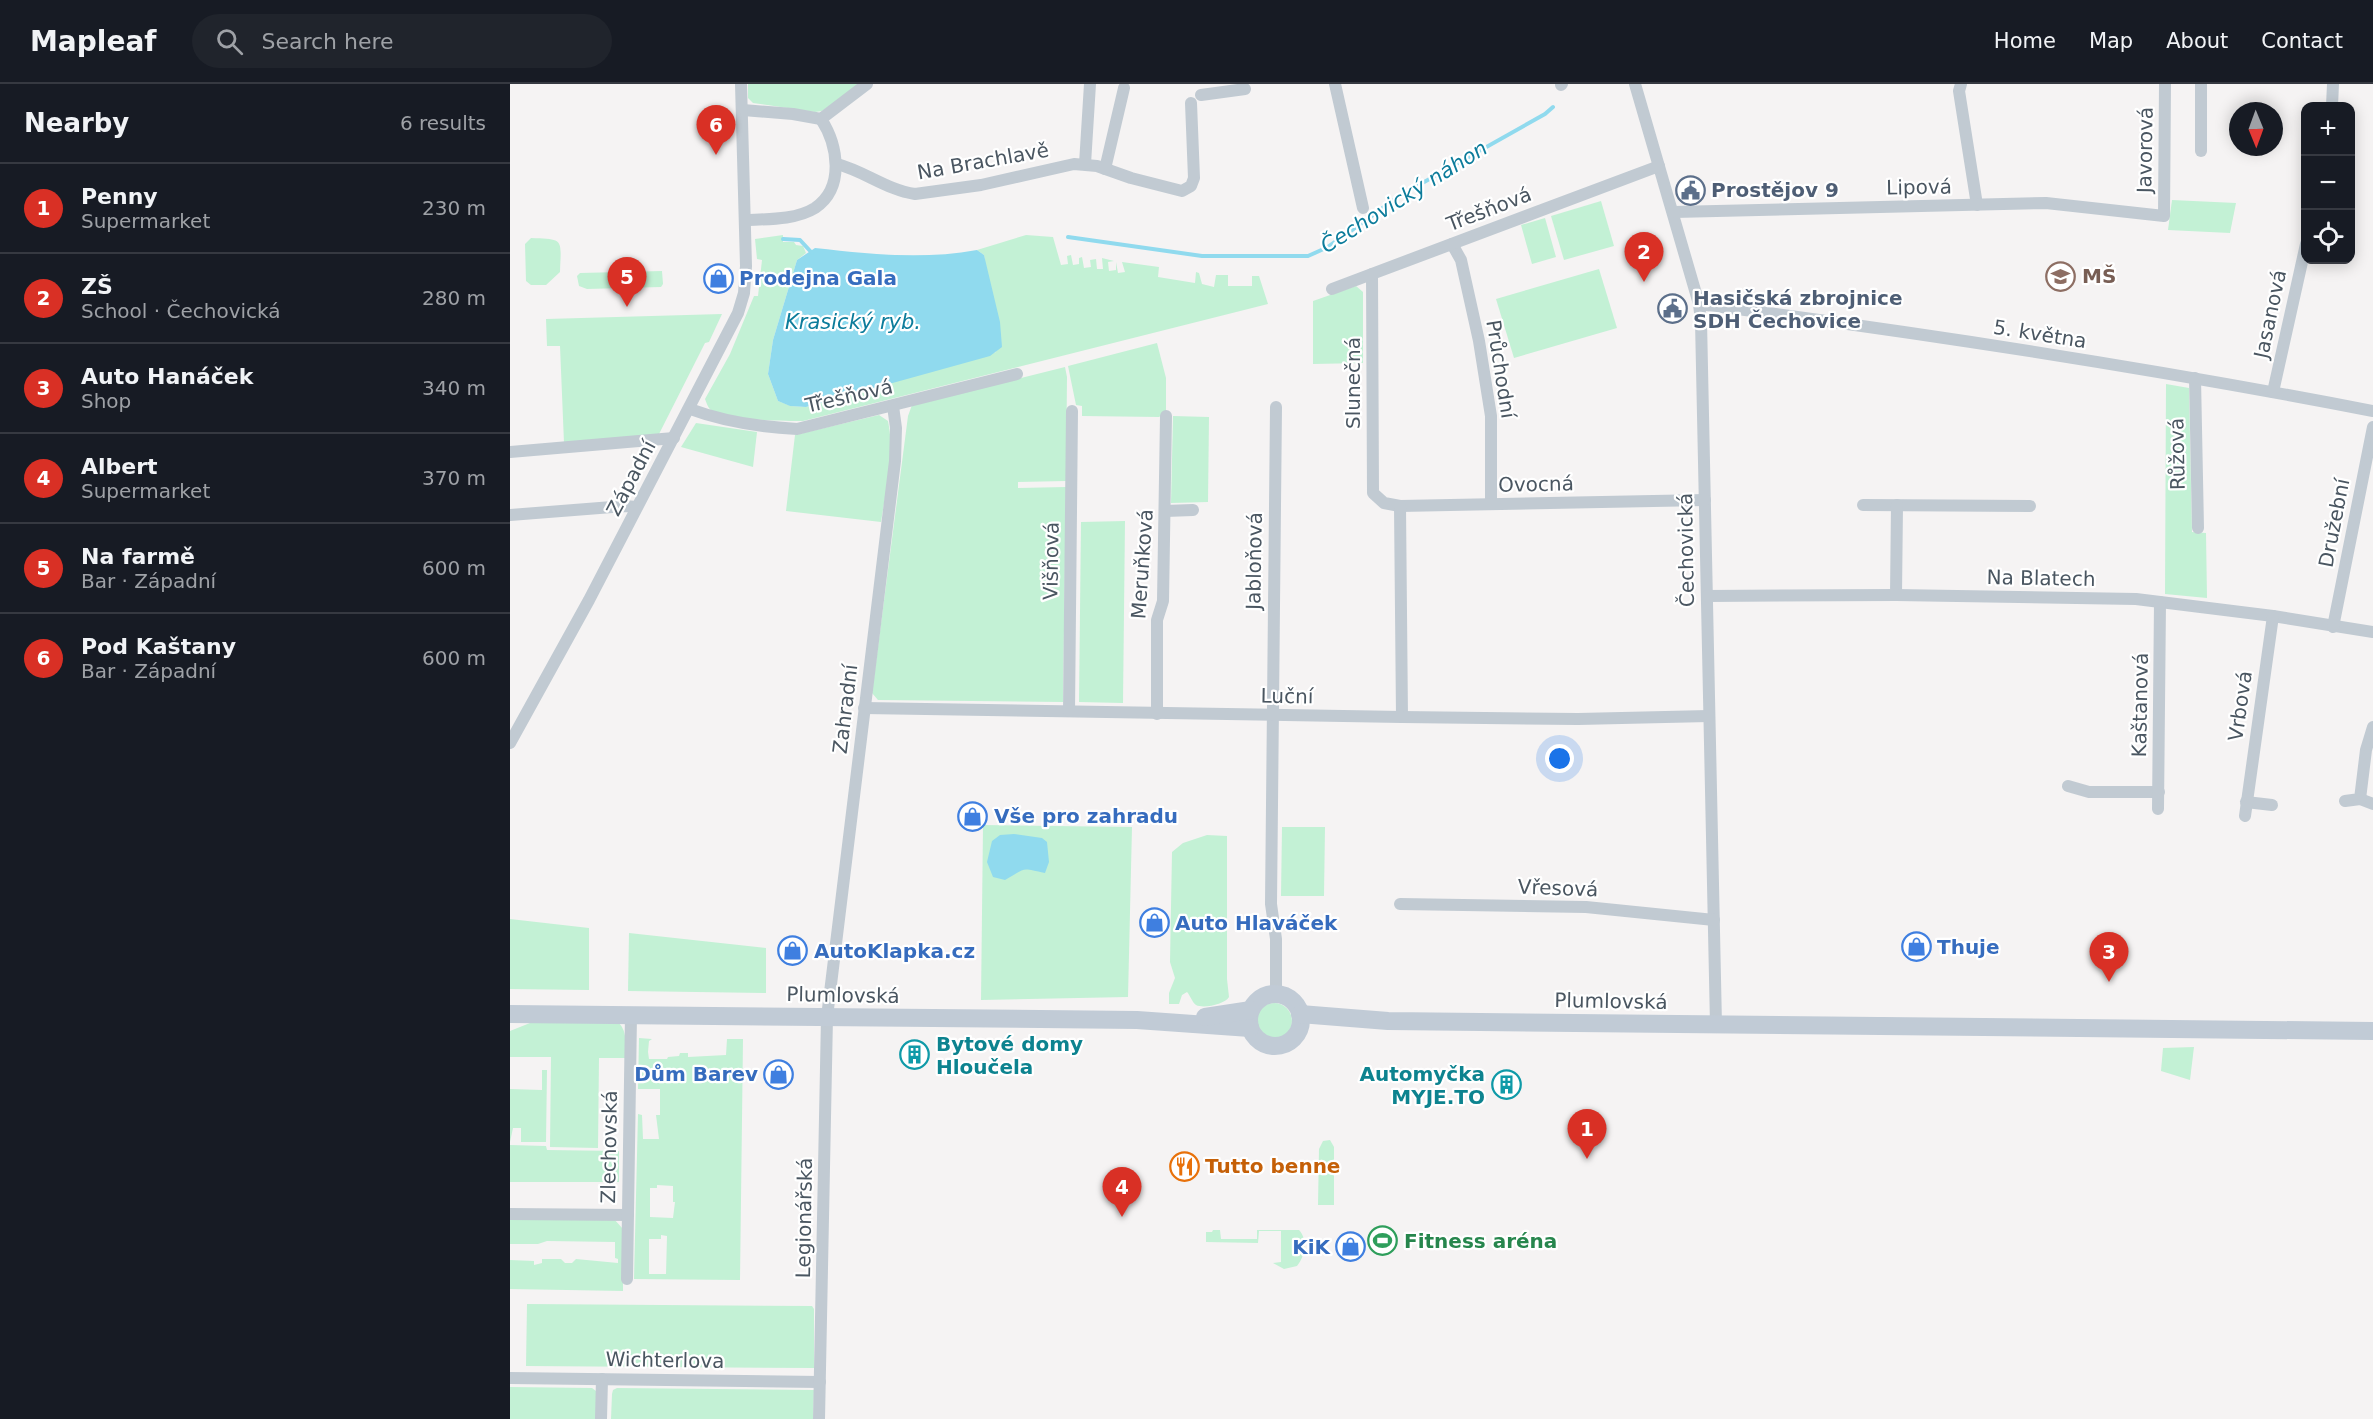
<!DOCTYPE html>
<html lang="en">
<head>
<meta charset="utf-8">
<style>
	:root { --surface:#171b24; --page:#20242c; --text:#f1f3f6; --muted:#9ea1a6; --line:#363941; --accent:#d93025 }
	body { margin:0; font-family:"DejaVu Sans",sans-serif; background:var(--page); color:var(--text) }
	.controls { position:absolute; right:18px; top:18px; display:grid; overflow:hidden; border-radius:12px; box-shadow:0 3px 15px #0003 }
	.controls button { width:54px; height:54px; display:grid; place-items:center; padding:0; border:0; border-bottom:2px solid var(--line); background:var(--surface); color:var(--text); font:30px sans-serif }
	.compass { position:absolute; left:1719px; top:18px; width:54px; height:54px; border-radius:50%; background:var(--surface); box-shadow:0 3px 15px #0003; rotate:179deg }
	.you { position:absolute; left:1050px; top:675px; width:21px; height:21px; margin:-15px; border:4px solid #fff; border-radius:50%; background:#1a73e8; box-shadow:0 0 0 9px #1a73e833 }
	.badge { display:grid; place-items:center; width:39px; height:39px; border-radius:50%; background:var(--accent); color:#fff; font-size:20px; font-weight:700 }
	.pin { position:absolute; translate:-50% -50px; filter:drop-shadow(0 2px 3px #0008) }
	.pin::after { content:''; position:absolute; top:32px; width:21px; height:18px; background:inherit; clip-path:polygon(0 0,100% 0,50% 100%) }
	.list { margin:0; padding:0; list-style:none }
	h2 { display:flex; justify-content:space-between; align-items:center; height:78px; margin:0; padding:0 24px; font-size:26px }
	h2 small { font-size:20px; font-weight:400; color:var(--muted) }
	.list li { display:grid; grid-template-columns:39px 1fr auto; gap:18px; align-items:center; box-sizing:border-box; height:90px; padding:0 24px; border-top:2px solid var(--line) }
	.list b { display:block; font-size:22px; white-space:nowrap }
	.list p { margin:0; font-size:20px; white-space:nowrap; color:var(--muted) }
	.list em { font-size:20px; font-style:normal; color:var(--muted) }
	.icon { flex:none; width:33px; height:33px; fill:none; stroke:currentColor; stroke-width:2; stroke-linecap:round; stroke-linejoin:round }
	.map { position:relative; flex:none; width:1863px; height:1335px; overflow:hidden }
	header { display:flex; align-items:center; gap:36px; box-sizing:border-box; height:84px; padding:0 30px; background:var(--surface); border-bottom:2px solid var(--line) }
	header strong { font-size:28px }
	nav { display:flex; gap:33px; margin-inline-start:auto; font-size:21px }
	.search { width:420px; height:54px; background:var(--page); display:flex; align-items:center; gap:15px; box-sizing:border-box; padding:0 21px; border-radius:33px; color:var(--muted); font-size:22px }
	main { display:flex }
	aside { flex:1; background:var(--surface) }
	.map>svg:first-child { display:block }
	.green { fill:#c3f1d5; fill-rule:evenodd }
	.water { fill:#90daee }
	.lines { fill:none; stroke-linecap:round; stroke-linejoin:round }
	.stream { stroke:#90daee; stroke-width:4 }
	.street { stroke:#c1cad2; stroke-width:12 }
	.secondary { stroke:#c1cbd6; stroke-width:18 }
	.labels { text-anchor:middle; stroke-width:4.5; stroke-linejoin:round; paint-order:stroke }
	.street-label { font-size:20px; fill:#4a5661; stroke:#fff }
	.service-label { font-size:20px; font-weight:bold; fill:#4e5e75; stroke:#fff; text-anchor:start }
	.education-label { font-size:20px; font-weight:bold; fill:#785e54; stroke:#fff; text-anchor:start }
	.shop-label { font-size:20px; font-weight:bold; fill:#366cbe; stroke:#fff; text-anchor:start }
	.culture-label { font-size:20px; font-weight:bold; fill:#0d838f; stroke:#fff; text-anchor:start }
	.food-label { font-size:20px; font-weight:bold; fill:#c56008; stroke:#fff; text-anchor:start }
	.leisure-label { font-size:20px; font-weight:bold; fill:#27864d; stroke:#fff; text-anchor:start }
	.water-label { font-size:21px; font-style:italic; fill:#0c7c9b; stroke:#fff }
</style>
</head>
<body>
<header>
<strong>Mapleaf</strong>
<div class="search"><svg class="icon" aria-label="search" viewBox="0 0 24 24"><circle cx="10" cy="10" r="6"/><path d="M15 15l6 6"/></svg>Search here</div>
<nav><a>Home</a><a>Map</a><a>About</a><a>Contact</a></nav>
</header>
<main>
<aside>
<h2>Nearby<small>6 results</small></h2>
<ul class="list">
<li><span class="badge">1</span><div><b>Penny</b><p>Supermarket</p></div><em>230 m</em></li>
<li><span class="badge">2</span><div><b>ZŠ</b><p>School · Čechovická</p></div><em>280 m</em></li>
<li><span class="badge">3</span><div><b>Auto Hanáček</b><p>Shop</p></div><em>340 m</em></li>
<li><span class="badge">4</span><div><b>Albert</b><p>Supermarket</p></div><em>370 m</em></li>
<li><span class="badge">5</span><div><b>Na farmě</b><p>Bar · Západní</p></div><em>600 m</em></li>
<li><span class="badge">6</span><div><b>Pod Kaštany</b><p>Bar · Západní</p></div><em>600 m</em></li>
</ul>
</aside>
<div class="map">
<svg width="1863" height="1335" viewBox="0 0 1863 1335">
	<rect width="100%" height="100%" fill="#f5f3f3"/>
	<g class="green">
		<polygon points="238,0 351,0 312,27 305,28 243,19 238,14"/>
		<polygon points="1662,116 1726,119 1720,149 1658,146"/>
		<polygon points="1091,117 1104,162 1054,176 1041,132"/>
		<polygon points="1035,134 1046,173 1022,180 1011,141"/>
		<path d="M 273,151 L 273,158 L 284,158 L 286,161 L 293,162 L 296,169 L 287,176 L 263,256 L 258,290 L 268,317 L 281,322 L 296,323 L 486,268 L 474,171 L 467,166 L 516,151 L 543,153 L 551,181 L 558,180 L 557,172 L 561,171 L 563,181 L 569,180 L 569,174 L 572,173 L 574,184 L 581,183 L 580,176 L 586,175 L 587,185 L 593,185 L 592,174 L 604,177 L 598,178 L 599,187 L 606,186 L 606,178 L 608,189 L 615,188 L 612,178 L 649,183 L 648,193 L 685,199 L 686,188 L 689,189 L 692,200 L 704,203 L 706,191 L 718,191 L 718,202 L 742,202 L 742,192 L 749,192 L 758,220 L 293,337 C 276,337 219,336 206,330 C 199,326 198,323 195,315 L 220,270 L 244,212 L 248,212 L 252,176 L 247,175 L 245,155 Z"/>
		<path d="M 21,154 C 55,155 51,155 50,188 L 36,201 L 21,201 L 16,197 L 15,160 Z"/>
		<polygon points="1089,185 1107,244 1004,274 986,215"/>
		<polygon points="152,187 153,200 151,203 77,205 69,202 67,192 70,189"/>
		<polygon points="846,202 853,208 853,279 803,280 803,217"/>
		<polygon points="212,230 199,258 195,259 149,350 54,359 50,262 37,262 36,235"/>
		<polygon points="647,259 656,294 656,328 649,333 572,332 572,322 566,321 558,282"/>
		<polygon points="555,283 557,293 556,397 508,398 508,404 556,403 553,618 368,616 362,609 398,332 402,321"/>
		<polygon points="1656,300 1679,304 1682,448 1696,449 1697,514 1655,510"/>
		<path d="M 369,331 L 378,337 C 385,371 376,405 371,438 L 276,427 L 285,351 Z"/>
		<polygon points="663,332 699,333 698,418 661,419"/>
		<polygon points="186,339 247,348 243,383 171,363"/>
		<polygon points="615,437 613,619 569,618 571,438"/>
		<polygon points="473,741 622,743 618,913 471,916"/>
		<polygon points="772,743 815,743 814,812 771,812"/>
		<path d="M 697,751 L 717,752 L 717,895 L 719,913 C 715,920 694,925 686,921 C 682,918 680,911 677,908 L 672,911 L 669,920 L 659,920 L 659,909 L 665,894 L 660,878 L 662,768 L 673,759 Z"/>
		<polygon points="0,835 79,844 79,906 0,905"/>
		<polygon points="119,849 256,864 256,909 118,907"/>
		<circle cx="764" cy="937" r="18"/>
		<path d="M 20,939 L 109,939 C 118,949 115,961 115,974 L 89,974 L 88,1064 L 40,1063 L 41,973 L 0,973 L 0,947 Z"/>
		<path d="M 129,954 L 142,955 L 139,957 L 138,968 L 139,975 L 157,975 L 158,973 L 169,972 L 170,969 L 178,969 L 178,973 L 216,971 L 217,955 L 233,955 L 230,1196 L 124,1195 L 128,1030 L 132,1031 L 133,1055 L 149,1055 L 146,1031 L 150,1031 L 150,1005 L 128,1005 ZM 147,1101 L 163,1102 L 163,1118 L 165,1118 L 163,1134 L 140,1133 L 140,1104 L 147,1104 ZM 151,1151 L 157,1152 L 156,1190 L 139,1190 L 139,1155 L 151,1155 Z"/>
		<polygon points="1684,963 1680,996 1651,987 1653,964"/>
		<polygon points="32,986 37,986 36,1058 11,1058 11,1044 3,1044 0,1058 0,1005 32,1006"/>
		<polygon points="820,1056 824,1063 824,1121 808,1121 809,1065 813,1057"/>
		<polygon points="0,1061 36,1062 37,1066 109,1067 109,1098 0,1098"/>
		<polygon points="0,1133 103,1134 113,1145 113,1207 0,1205 0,1176 24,1177 24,1181 32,1179 32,1175 51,1175 55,1179 62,1179 66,1175 108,1179 108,1175 105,1174 105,1158 37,1157 28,1160 0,1160"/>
		<path d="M 703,1146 L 710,1146 L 711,1155 L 747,1155 L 747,1146 L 789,1146 C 798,1155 795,1173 787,1182 L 774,1185 L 763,1179 L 771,1178 L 771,1147 L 749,1147 L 748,1159 L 696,1158 L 696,1148 L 702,1148 Z"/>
		<polygon points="17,1220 302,1222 304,1225 304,1284 16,1282"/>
		<polygon points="0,1303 82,1304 86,1307 87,1335 0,1335"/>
		<polygon points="107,1304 304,1306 303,1335 101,1335 102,1310 103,1306"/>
	</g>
	<g class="water">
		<path d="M 305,164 C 359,170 412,176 467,166 L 474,171 L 490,238 L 492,263 L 480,272 L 296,323 L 280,322 L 268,317 L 258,290 L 263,256 L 287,176 Z"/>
		<path d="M 504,750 L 532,754 L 537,758 L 539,778 L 535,789 C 509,783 517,784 495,796 L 483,793 L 477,778 L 482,757 L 490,751 Z"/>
	</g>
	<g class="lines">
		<g class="stream">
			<polyline points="558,153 692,172 798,172 818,163 891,111 1035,30 1043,23"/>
			<polyline points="273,155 290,156 302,169"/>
		</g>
		<g class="street">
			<polyline points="825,0 853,124"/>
			<polyline points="1125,0 1189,220 1191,237 1206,941"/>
			<polyline points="1451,0 1449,7 1467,121"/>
			<polyline points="1051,1 1052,0"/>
			<polyline points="691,11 735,5"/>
			<polyline points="1822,22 1823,0"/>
			<polyline points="233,26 283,30 311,35 357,0"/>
			<polyline points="1691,67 1691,0"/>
			<path d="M 327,80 C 354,87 377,106 405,110 L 471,101 L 564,80 L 587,82 L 621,94 L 672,107 L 681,102 L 684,94 L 681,19"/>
			<polyline points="575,80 580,0"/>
			<polyline points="595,85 614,4"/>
			<polyline points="1164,128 1536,119 1654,132 1655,0"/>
			<path d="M 235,136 C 257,135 286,136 305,124 C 335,104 328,61 311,35"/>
			<polyline points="942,160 951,176 969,257 981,332 981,420"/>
			<polyline points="862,190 863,409 874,419 890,422 1195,416"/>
			<polyline points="822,205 1149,82"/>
			<path d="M 1189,220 C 1415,249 1640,284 1863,327"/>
			<polyline points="1685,294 1688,444"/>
			<polyline points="1763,308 1796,160"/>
			<polyline points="766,323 761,820 766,855 766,910"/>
			<path d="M 180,325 C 215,338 249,343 287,345 L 507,290"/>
			<polyline points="0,368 164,354"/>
			<polyline points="1353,421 1520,422"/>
			<polyline points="890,422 892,633"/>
			<polyline points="655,427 683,426"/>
			<polyline points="0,431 115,422 126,423"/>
			<polyline points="1386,511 1387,421"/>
			<polyline points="1197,512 1386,511 1626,515 1763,532 1863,548"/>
			<polyline points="1823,543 1863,343"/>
			<polyline points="354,624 892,633 1068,635 1199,632"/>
			<polyline points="559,627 562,327"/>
			<polyline points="647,630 647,536 653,517 656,332"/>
			<polyline points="0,659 79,516 228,229 234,209 236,182 231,0"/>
			<polyline points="1558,702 1579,708 1649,708"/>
			<polyline points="1850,715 1863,720"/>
			<polyline points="1835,717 1850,715 1856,666 1863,643"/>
			<polyline points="1736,718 1762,721"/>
			<polyline points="1648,725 1650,518"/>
			<polyline points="1735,732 1763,532"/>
			<polyline points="890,820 1076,823 1204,836"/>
			<polyline points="0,1130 118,1131"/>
			<polyline points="117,1195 121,931"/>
			<polyline points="0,1294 310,1298"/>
			<polyline points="91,1335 92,1295"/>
			<polyline points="309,1335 317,933 385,377 386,344 383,322"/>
		</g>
		<g class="secondary">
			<circle cx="765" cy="936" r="26"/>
			<polyline points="0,930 627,936 740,944"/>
			<polyline points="790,930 878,937 1863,947"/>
			<polyline points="695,933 741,926"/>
		</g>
	</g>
	<defs>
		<symbol id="civic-ring" viewBox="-11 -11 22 22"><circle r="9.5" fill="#fff" stroke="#5c6f8a" stroke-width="1.5"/><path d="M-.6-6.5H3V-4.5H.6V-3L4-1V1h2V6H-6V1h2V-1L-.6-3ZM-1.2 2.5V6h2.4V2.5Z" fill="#5c6f8a"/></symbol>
		<symbol id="school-ring" viewBox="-11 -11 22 22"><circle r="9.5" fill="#fff" stroke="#8d6e63" stroke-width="1.5"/><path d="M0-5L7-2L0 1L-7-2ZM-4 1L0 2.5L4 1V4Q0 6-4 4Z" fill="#8d6e63"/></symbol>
		<symbol id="shop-ring" viewBox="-11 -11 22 22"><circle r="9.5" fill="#fff" stroke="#3f7fe0" stroke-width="1.5"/><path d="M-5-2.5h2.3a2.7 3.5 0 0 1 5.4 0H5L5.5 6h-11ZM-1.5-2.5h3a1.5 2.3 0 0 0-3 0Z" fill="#3f7fe0"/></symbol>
		<symbol id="building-ring" viewBox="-11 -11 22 22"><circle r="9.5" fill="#fff" stroke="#0f9aa8" stroke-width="1.5"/><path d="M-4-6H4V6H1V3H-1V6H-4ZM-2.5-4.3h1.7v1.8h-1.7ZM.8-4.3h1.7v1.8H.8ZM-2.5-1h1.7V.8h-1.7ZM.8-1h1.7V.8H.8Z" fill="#0f9aa8"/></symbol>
		<symbol id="restaurant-ring" viewBox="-11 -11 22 22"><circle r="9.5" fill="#fff" stroke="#e8710a" stroke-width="1.5"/><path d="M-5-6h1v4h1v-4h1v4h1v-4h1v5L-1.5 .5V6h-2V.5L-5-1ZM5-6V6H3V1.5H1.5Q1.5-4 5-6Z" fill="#e8710a"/></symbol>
		<symbol id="stadium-ring" viewBox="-11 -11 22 22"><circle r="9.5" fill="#fff" stroke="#2e9e5b" stroke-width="1.5"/><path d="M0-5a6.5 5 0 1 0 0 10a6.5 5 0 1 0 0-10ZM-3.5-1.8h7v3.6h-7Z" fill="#2e9e5b"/></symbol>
	</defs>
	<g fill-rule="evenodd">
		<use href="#civic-ring" x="1164" y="90" width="33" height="33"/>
		<use href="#school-ring" x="1534" y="176" width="33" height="33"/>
		<use href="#shop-ring" x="192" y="178" width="33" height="33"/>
		<use href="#civic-ring" x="1146" y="208" width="33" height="33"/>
		<use href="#shop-ring" x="446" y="716" width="33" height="33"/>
		<use href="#shop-ring" x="628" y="822" width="33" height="33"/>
		<use href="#shop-ring" x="1390" y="846" width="33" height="33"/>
		<use href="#shop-ring" x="266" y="850" width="33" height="33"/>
		<use href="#building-ring" x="388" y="954" width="33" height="33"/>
		<use href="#shop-ring" x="252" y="974" width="33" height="33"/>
		<use href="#building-ring" x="980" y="984" width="33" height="33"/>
		<use href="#restaurant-ring" x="658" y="1066" width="33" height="33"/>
		<use href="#stadium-ring" x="856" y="1140" width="33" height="33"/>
		<use href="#shop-ring" x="824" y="1146" width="33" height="33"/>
	</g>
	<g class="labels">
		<g class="street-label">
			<text transform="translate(1635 66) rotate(-89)" y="7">Javorová</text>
			<text transform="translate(473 77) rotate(-10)" y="7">Na Brachlavě</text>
			<text transform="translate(1409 103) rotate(-1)" y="7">Lipová</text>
			<text transform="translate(979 125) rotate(-21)" y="7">Třešňová</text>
			<text transform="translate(1760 230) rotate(-78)" y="7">Jasanová</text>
			<text transform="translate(1530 250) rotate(9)" y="7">5. května</text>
			<text transform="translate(991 285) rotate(81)" y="7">Průchodní</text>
			<text transform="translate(843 299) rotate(-90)" y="7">Slunečná</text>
			<text transform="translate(339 312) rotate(-13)" y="7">Třešňová</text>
			<text transform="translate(1667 370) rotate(-91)" y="7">Růžová</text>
			<text transform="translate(121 394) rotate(-62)" y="7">Západní</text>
			<text transform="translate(1026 400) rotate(-1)" y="7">Ovocná</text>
			<text transform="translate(1824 439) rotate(-79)" y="7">Družební</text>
			<text transform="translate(1176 466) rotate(-91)" y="7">Čechovická</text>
			<text transform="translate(541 477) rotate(-89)" y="7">Višňová</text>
			<text transform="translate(744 477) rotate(-89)" y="7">Jabloňová</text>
			<text transform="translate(632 480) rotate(-86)" y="7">Meruňková</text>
			<text transform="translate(1531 494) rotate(1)" y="7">Na Blatech</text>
			<text transform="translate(777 612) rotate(1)" y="7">Luční</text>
			<text transform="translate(1630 621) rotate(-89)" y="7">Kaštanová</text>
			<text transform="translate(1730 622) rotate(-82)" y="7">Vrbová</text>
			<text transform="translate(335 625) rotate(-83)" y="7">Zahradní</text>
			<text transform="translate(1048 804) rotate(2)" y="7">Vřesová</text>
			<text transform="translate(333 911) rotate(1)" y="7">Plumlovská</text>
			<text transform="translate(1101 917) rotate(1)" y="7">Plumlovská</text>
			<text transform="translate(99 1063) rotate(-89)" y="7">Zlechovská</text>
			<text transform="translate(294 1134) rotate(-89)" y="7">Legionářská</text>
			<text transform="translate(155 1276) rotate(1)" y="7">Wichterlova</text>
		</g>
		<g class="service-label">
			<text x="1201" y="113">Prostějov 9</text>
			<text x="1183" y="221">Hasičská zbrojnice<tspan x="1183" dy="23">SDH Čechovice</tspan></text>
		</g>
		<g class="education-label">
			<text x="1572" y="199">MŠ</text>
		</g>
		<g class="shop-label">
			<text x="229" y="201">Prodejna Gala</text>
			<text x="484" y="739">Vše pro zahradu</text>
			<text x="665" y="846">Auto Hlaváček</text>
			<text x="1427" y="870">Thuje</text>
			<text x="304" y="874">AutoKlapka.cz</text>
			<text x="248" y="997" text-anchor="end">Dům Barev</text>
			<text x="820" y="1170" text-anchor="end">KiK</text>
		</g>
		<g class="culture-label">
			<text x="426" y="967">Bytové domy<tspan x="426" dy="23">Hloučela</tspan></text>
			<text x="975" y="997" text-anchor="end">Automyčka<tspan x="975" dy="23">MYJE.TO</tspan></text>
		</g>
		<g class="food-label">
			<text x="695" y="1089">Tutto benne</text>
		</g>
		<g class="leisure-label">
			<text x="894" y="1164">Fitness aréna</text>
		</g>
		<g class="water-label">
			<text transform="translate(894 113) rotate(-32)" y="7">Čechovický náhon</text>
			<text x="343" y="245">Krasický ryb.</text>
		</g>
	</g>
</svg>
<div class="controls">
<button>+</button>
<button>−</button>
<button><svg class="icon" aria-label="locate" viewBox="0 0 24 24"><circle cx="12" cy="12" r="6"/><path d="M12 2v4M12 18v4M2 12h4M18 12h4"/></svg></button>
</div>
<svg class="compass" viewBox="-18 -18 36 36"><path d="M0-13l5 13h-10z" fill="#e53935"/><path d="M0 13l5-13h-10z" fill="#9ea1a6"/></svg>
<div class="you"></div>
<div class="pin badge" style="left:1077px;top:1075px">1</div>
<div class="pin badge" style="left:1134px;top:198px">2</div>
<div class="pin badge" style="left:1599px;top:898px">3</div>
<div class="pin badge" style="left:612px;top:1133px">4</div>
<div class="pin badge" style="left:117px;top:223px">5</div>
<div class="pin badge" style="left:206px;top:71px">6</div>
</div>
</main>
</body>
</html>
